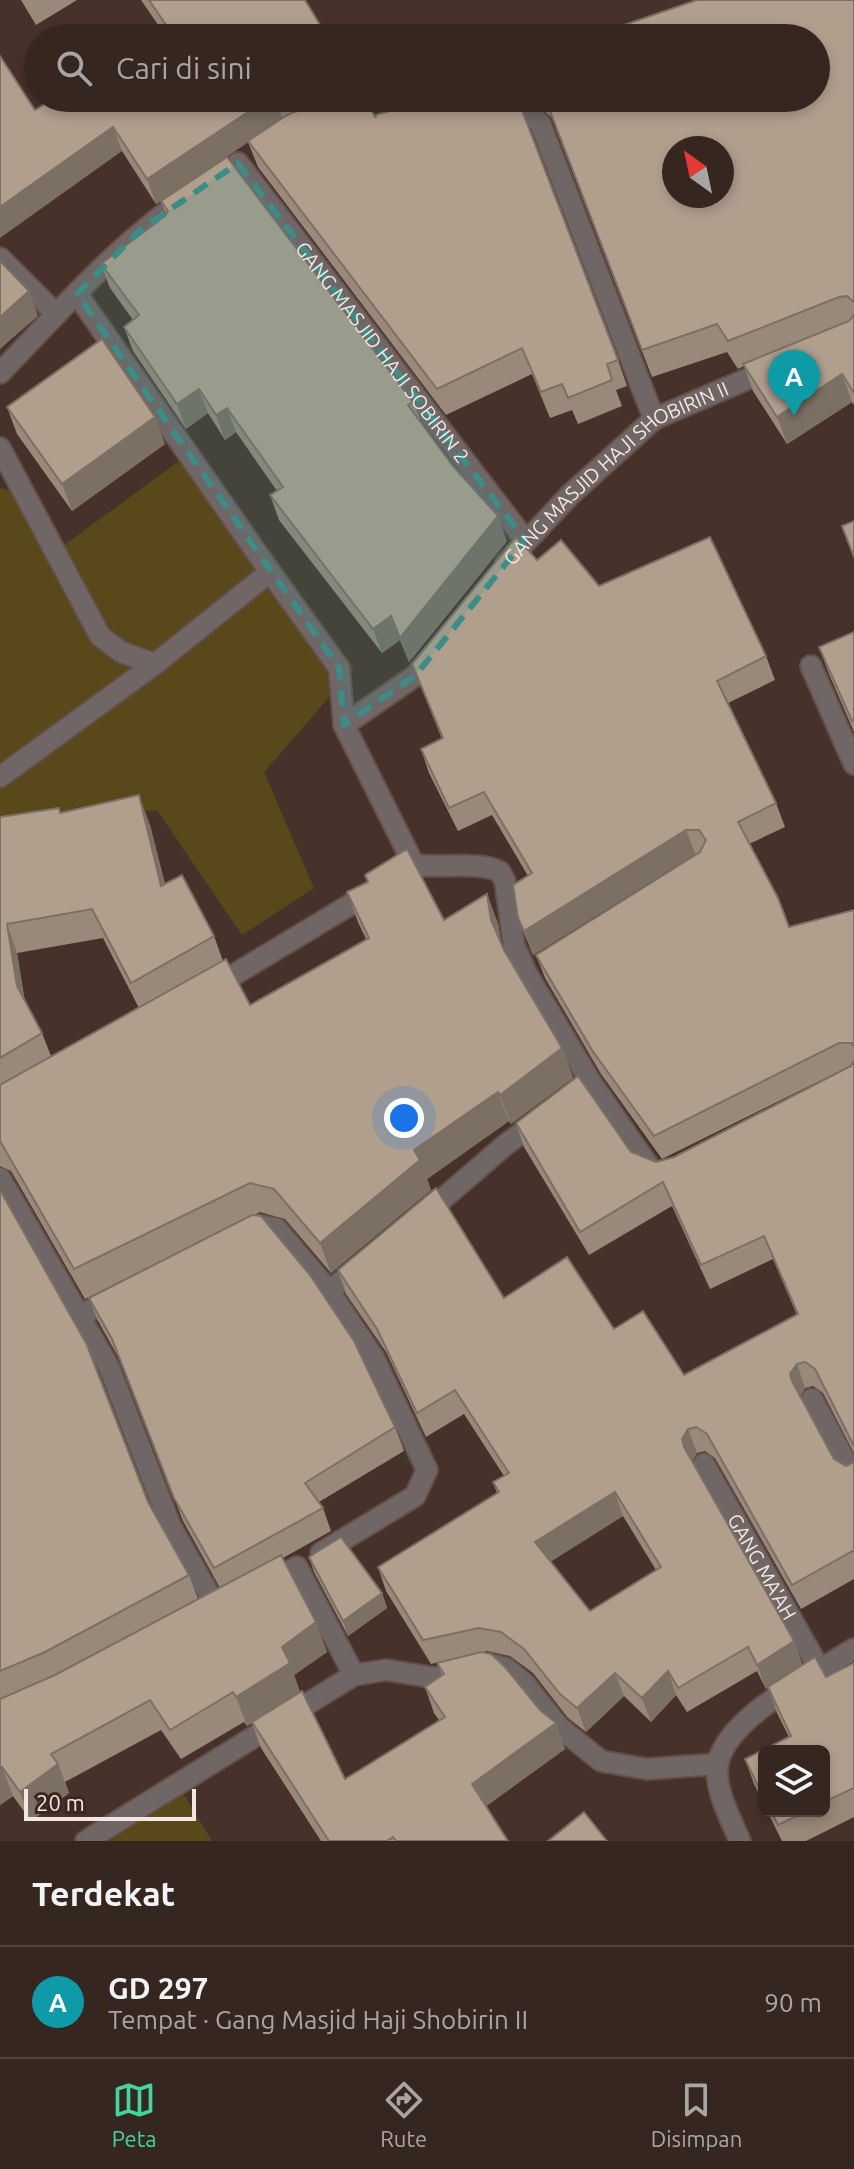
<!DOCTYPE html>
<html lang="id">
<head>
<meta charset="utf-8">
<style>
	:root { --surface:#352620; --page:#3d2e29; --text:#f1f3f6; --muted:#aaa5a5; --line:#4f433e; --accent:#45d49f }
	body { margin:0; font-family:Ubuntu,sans-serif; background:var(--page); color:var(--text) }
	.controls { position:absolute; right:24px; bottom:24px; display:grid; overflow:hidden; border-radius:12px; box-shadow:0 4px 12px #0003 }
	.controls button { width:72px; height:72px; display:grid; place-items:center; padding:0; border:0; border-bottom:2px solid var(--line); background:var(--surface); color:var(--text); font:40px sans-serif }
	.compass { position:absolute; left:662px; top:136px; width:72px; height:72px; border-radius:50%; background:var(--surface); box-shadow:0 4px 12px #0003; rotate:327deg }
	.scale { position:absolute; left:24px; bottom:20px; width:172px; box-sizing:border-box; padding-left:8px; border:4px solid #f4e6e2; border-top:0; font-size:22px; line-height:28px; white-space:nowrap; color:#f4e6e2; -webkit-text-stroke:6px #3c2821; paint-order:stroke }
	.you { position:absolute; left:404px; top:1118px; width:28px; height:28px; margin:-20px; border:6px solid #fff; border-radius:50%; background:#1a73e8; box-shadow:0 0 0 12px #1a73e833 }
	.badge { display:grid; place-items:center; width:52px; height:52px; border-radius:50%; background:var(--accent); color:#fff; font-size:26px; font-weight:700 }
	.pin { position:absolute; translate:-50% -66px; filter:drop-shadow(0 2px 4px #0008) }
	.pin::after { content:''; position:absolute; top:42px; width:28px; height:24px; background:inherit; clip-path:polygon(0 0,100% 0,50% 100%) }
	.list { margin:0; padding:0; list-style:none }
	h2 { display:flex; justify-content:space-between; align-items:center; height:104px; margin:0; padding:0 32px; font-size:34px }
	h2 small { font-size:26px; font-weight:400; color:var(--muted) }
	.list li { display:grid; grid-template-columns:52px 1fr auto; gap:24px; align-items:center; box-sizing:border-box; height:112px; padding:0 32px; border-top:2px solid var(--line) }
	.list b { display:block; font-size:30px; white-space:nowrap }
	.list p { margin:0; font-size:26px; white-space:nowrap; color:var(--muted) }
	.list em { font-size:26px; font-style:normal; color:var(--muted) }
	.icon { flex:none; width:44px; height:44px; fill:none; stroke:currentColor; stroke-width:2; stroke-linecap:round; stroke-linejoin:round }
	.map { position:relative; flex:none; width:854px; height:1841px; overflow:hidden }
	.search { position:absolute; background:var(--surface); box-shadow:0 4px 12px #0003; left:24px; right:24px; top:24px; height:88px; display:flex; align-items:center; gap:20px; box-sizing:border-box; padding:0 28px; border-radius:44px; color:var(--muted); font-size:30px }
	.sheet { height:216px; background:var(--surface) }
	nav { display:flex; justify-content:space-around; align-items:center; box-sizing:border-box; height:112px; border-top:2px solid var(--line); background:var(--surface); font-size:22px; color:var(--muted) }
	nav a { display:grid; justify-items:center; gap:4px }
	nav .on { color:var(--accent) }
	.map>svg:first-child { display:block }
	.green { fill:#58481a }
	.lines { fill:none; stroke-linecap:round; stroke-linejoin:round }
	.minor-casing { stroke:#634f48; stroke-width:24 }
	.minor { stroke:#716666; stroke-width:20 }
	.wall { fill:#98897a; fill-rule:evenodd }
	.shaded-wall { fill:#7c6f63 }
	.building { fill:#b19f8e; stroke:#7c6f63; stroke-width:2; fill-rule:evenodd }
	.marked { fill:#3d8c85; fill-opacity:0.2; stroke:#3d8c85; stroke-width:6; stroke-dasharray:16 10; stroke-linejoin:round }
	.labels { text-anchor:middle; stroke-width:8; stroke-linejoin:round; paint-order:stroke }
	.street-label { font-size:20px; fill:#f4e6e2; stroke:#3c2821 }
</style>
</head>
<body>
<div class="map">
<svg width="854" height="1841" viewBox="0 0 854 1841">
	<rect width="100%" height="100%" fill="#47322b"/>
	<g class="green">
		<polygon points="197,448 354,669 264,772 314,888 242,935 157,810 0,827 0,488 17,492 52,554"/>
		<polygon points="175,1780 212,1841 81,1841"/>
	</g>
	<g class="lines">
		<defs>
			<g id="minor">
				<polyline points="511,98 540,123 654,419"/>
				<path id="s1" d="M 238,163 L 525,540"/>
				<polyline points="0,258 56,314"/>
				<polyline points="77,294 270,572"/>
				<path d="M 0,373 C 60,311 115,247 186,198"/>
				<polyline points="0,448 100,636 121,652 155,664 270,572 339,668 344,725 414,865 407,869"/>
				<path id="s2" d="M 506,563 L 570,495 L 654,419 L 773,368"/>
				<polyline points="811,666 854,764"/>
				<polyline points="344,725 415,676 432,657"/>
				<polyline points="0,777 155,664"/>
				<path d="M 414,865 C 439,868 482,861 500,872 L 505,881 L 514,945 L 527,974 L 590,1081"/>
				<polyline points="212,988 373,891"/>
				<polyline points="0,1178 109,1367 171,1527 218,1610"/>
				<polyline points="424,1215 504,1146 590,1081 650,1168 661,1173"/>
				<polyline points="243,1233 259,1225 276,1228 329,1291 362,1265"/>
				<polyline points="81,1315 114,1298"/>
				<polyline points="812,1399 854,1477"/>
				<path id="s3" d="M 704,1464 L 820,1670"/>
				<polyline points="321,1553 415,1496 427,1470 374,1358 329,1291"/>
				<polyline points="267,1583 297,1567 354,1675"/>
				<polyline points="86,1841 354,1675 386,1670 436,1678 490,1664 506,1668 524,1683 559,1727 601,1761 647,1769 718,1764"/>
				<path d="M 740,1841 C 731,1819 713,1788 718,1763 C 727,1717 816,1673 854,1649"/>
			</g>
		</defs>
		<use href="#minor" class="minor-casing"/>
		<use href="#minor" class="minor"/>
	</g>
	<g class="wall">
		<polygon points="21,0 77,0 36,25"/>
		<polygon points="141,0 305,0 161,29"/>
		<polygon points="854,0 854,405 852,402 787,444 753,391 744,366 738,369 727,352 652,377 552,118 534,101 533,98 816,98"/>
		<polygon points="54,98 364,98 376,118 618,360 627,386 616,390 622,406 578,424 572,410 550,418 532,374 446,415 258,167 248,142 156,204 122,151 35,110"/>
		<polygon points="161,201 413,402 421,422 507,541 409,662 400,640 382,653 279,520 270,495 277,491 236,432 225,440 208,413 186,429 133,351 124,327 133,320 110,288 101,264 165,216 166,214"/>
		<polygon points="7,407 165,444 72,511 17,434"/>
		<path d="M 537,560 L 766,656 L 775,680 L 728,703 L 776,803 L 785,827 L 749,844 L 789,927 L 854,910 L 854,1453 L 823,1393 L 813,1386 L 805,1388 L 800,1396 L 834,1459 L 846,1466 L 854,1462 L 854,1579 L 801,1609 L 715,1458 L 705,1451 L 697,1453 L 692,1461 L 794,1641 L 802,1664 L 826,1677 L 854,1663 L 854,1817 L 806,1841 L 782,1841 L 767,1811 L 824,1811 L 824,1751 L 764,1751 L 764,1804 L 754,1784 L 745,1759 L 789,1737 L 777,1713 L 768,1687 L 766,1689 L 757,1671 L 687,1712 L 676,1695 L 651,1722 L 624,1696 L 586,1732 L 568,1718 L 533,1673 L 510,1656 L 487,1651 L 483,1652 L 565,1749 L 486,1806 L 508,1841 L 321,1841 L 261,1748 L 252,1723 L 247,1726 L 244,1722 L 181,1759 L 161,1730 L 65,1782 L 69,1793 L 31,1821 L 13,1796 L 0,1805 L 0,1190 L 148,1502 L 189,1575 L 198,1599 L 220,1588 L 183,1521 L 121,1362 L 98,1321 L 89,1298 L 181,1251 L 85,1299 L 11,1171 L 0,1166 L 0,865 L 61,813 L 150,825 L 165,884 L 214,936 L 223,961 L 250,1005 L 366,939 L 358,922 L 347,892 L 368,882 L 365,875 L 444,920 L 498,923 L 501,942 L 504,950 L 562,1048 L 573,1078 L 511,1124 L 509,1121 L 427,1179 L 431,1190 L 331,1273 L 285,1219 L 260,1212 L 254,1215 L 395,1427 L 404,1451 L 319,1502 L 323,1508 L 331,1531 L 283,1558 L 327,1652 L 294,1675 L 300,1692 L 345,1779 L 439,1720 L 434,1713 L 425,1687 L 442,1675 L 437,1663 L 452,1659 L 431,1664 L 386,1591 L 378,1567 L 497,1493 L 493,1482 L 504,1476 L 464,1414 L 426,1437 L 386,1352 L 346,1294 L 338,1270 L 504,1298 L 614,1329 L 684,1375 L 797,1315 L 773,1259 L 710,1289 L 672,1206 L 589,1255 L 524,1147 L 516,1123 L 631,1152 L 656,1162 L 674,1157 L 850,1066 L 662,1159 L 601,1074 L 545,978 L 536,955 L 698,854 L 695,854 L 533,955 L 518,918 L 528,876 L 492,815 L 458,831 L 429,773 L 421,749 L 442,739 L 412,664 ZM 103,938 L 139,1008 L 51,1056 L 42,1033 L 25,1002 L 17,953 ZM 623,1516 L 656,1570 L 590,1611 L 551,1561 Z"/>
		<polygon points="854,632 854,732 829,674 819,647"/>
		<polygon points="309,1557 382,1593 387,1608 348,1636 314,1572"/>
	</g>
	<g class="shaded-wall">
		<polygon points="269,98 275,98 283,119 156,204 147,179"/>
		<polygon points="113,127 122,151 0,238 0,207"/>
		<polygon points="29,291 38,316 0,349 0,317"/>
		<polygon points="842,374 852,402 787,444 777,417"/>
		<polygon points="199,389 208,413 186,429 177,404"/>
		<polygon points="227,408 236,432 225,440 216,415"/>
		<polygon points="155,417 165,444 72,511 62,484"/>
		<polygon points="498,516 507,541 409,662 400,638"/>
		<polygon points="391,616 400,640 382,653 373,629"/>
		<polygon points="139,795 150,825 172,916 161,886"/>
		<polygon points="686,830 695,854 533,955 524,931"/>
		<polygon points="487,894 498,923 502,950 491,920"/>
		<polygon points="7,924 17,953 27,1016 17,986"/>
		<polygon points="562,1048 573,1078 511,1124 500,1095"/>
		<polygon points="498,1092 509,1121 427,1179 431,1190 331,1273 320,1243 414,1150"/>
		<polygon points="797,1364 805,1388 799,1398 792,1381 790,1374"/>
		<polygon points="688,1429 697,1453 691,1463 684,1447 682,1439"/>
		<polygon points="615,1492 623,1516 544,1566 535,1542"/>
		<polygon points="382,1593 387,1608 348,1636 343,1621"/>
		<polygon points="316,1622 327,1652 294,1675 300,1693 247,1726 236,1697 282,1647"/>
		<polygon points="794,1641 802,1665 766,1689 757,1665"/>
		<polygon points="668,1671 676,1695 651,1722 642,1698"/>
		<polygon points="615,1673 624,1696 586,1732 577,1708"/>
		<polygon points="556,1723 565,1749 481,1810 472,1784"/>
		<polygon points="58,1764 69,1793 31,1821 20,1792"/>
		<polygon points="2,1767 13,1796 0,1805 0,1768"/>
	</g>
	<g class="building">
		<polygon points="149,0 305,0 328,38 146,38 166,25"/>
		<path d="M 697,0 L 854,0 L 854,302 L 847,296 L 839,297 L 728,341 L 717,324 L 642,350 L 545,98 L 816,98 L 816,38 L 586,38 ZM 674,148 L 722,148 L 722,196 L 674,196 Z"/>
		<polygon points="0,56 35,110 54,98 269,98 147,179 113,127 0,207"/>
		<polygon points="330,98 364,98 376,118 375,115 438,98 512,98 520,105 618,360 607,364 612,380 568,398 562,384 541,392 522,348 437,389 248,141 287,115"/>
		<polygon points="227,157 413,402 408,405 453,466 498,516 400,638 391,616 373,629 270,495 283,487 227,408 216,415 199,389 177,404 124,327 139,315 101,264 165,216 168,211 161,201"/>
		<polygon points="0,261 29,291 0,317"/>
		<polygon points="854,315 854,393 842,374 777,417 743,364 849,321"/>
		<polygon points="102,339 155,417 62,484 7,407"/>
		<polygon points="854,521 854,557 842,526"/>
		<polygon points="516,537 537,560 561,540 599,586 710,537 766,656 717,681 776,803 738,822 778,898 789,927 854,910 854,1047 852,1043 839,1043 654,1136 592,1050 536,955 700,852 706,840 699,830 686,830 524,931 518,918 513,885 532,873 484,792 449,808 421,749 443,738 412,664"/>
		<polygon points="854,632 854,720 852,721 819,647"/>
		<polygon points="139,795 161,886 182,875 214,936 131,983 92,909 7,924 17,986 42,1033 0,1058 0,817 59,808 60,813"/>
		<polygon points="407,849 444,920 487,894 491,920 504,950 562,1048 500,1095 498,1092 414,1150 420,1160 320,1243 274,1189 250,1183 74,1269 0,1141 0,1085 226,959 250,1005 369,938 347,892 368,882 365,875"/>
		<path d="M 854,1061 L 854,1446 L 815,1369 L 805,1362 L 797,1364 L 790,1374 L 792,1381 L 834,1459 L 846,1466 L 854,1462 L 854,1550 L 792,1585 L 707,1434 L 696,1427 L 688,1429 L 682,1439 L 684,1447 L 794,1641 L 757,1665 L 748,1647 L 678,1688 L 668,1671 L 642,1698 L 615,1673 L 577,1708 L 560,1694 L 524,1649 L 501,1632 L 479,1628 L 423,1640 L 378,1567 L 499,1492 L 493,1482 L 509,1473 L 455,1390 L 417,1413 L 377,1329 L 338,1270 L 436,1188 L 504,1298 L 567,1257 L 614,1329 L 643,1311 L 684,1375 L 798,1314 L 764,1236 L 701,1265 L 663,1182 L 580,1232 L 516,1123 L 578,1076 L 631,1152 L 656,1162 L 674,1157 L 851,1066 ZM 615,1492 L 661,1567 L 590,1611 L 535,1542 Z"/>
		<polygon points="0,1190 86,1343 148,1502 189,1575 45,1652 0,1671"/>
		<polygon points="252,1215 261,1216 310,1275 354,1341 395,1427 305,1483 323,1508 214,1568 174,1498 112,1339 89,1298"/>
		<polygon points="341,1537 382,1593 343,1621 309,1557"/>
		<polygon points="281,1555 316,1622 282,1647 290,1663 236,1697 233,1692 170,1730 150,1700 51,1754 58,1764 20,1792 2,1767 0,1768 0,1699 55,1675"/>
		<polygon points="481,1652 491,1654 505,1667 540,1710 556,1723 472,1784 508,1841 396,1841 393,1837 387,1841 329,1841 252,1722 302,1691 345,1779 445,1717 425,1687 444,1674 437,1663"/>
		<polygon points="815,1657 826,1677 854,1663 854,1788 824,1802 824,1751 764,1751 764,1798 745,1759 791,1736 768,1687"/>
		<polygon points="771,1811 807,1811 778,1825"/>
		<polygon points="584,1812 607,1841 548,1841"/>
	</g>
	<path class="marked" d="M 238,163 L 525,540 L 415,676 L 344,725 L 339,668 L 77,294 L 140,230 Z"/>
	<g class="labels">
		<g class="street-label">
			<text dy="7" stroke="none"><textPath href="#s1" startOffset="238">GANG MASJID HAJI SOBIRIN 2</textPath></text>
			<text dy="7" stroke="none"><textPath href="#s2" startOffset="144">GANG MASJID HAJI SHOBIRIN II</textPath></text>
			<text dy="7" stroke="none"><textPath href="#s3" startOffset="118">GANG MA'AH</textPath></text>
		</g>
	</g>
</svg>
<div class="controls">
<button><svg class="icon" aria-label="layers" viewBox="0 0 24 24"><path d="M12 4l9 5-9 5-9-5zM3 14l9 5 9-5"/></svg></button>
</div>
<svg class="compass" viewBox="-18 -18 36 36"><path d="M0-13l5 13h-10z" fill="#e53935"/><path d="M0 13l5-13h-10z" fill="#aaa5a5"/></svg>
<div class="scale">20 m</div>
<div class="you"></div>
<div class="pin badge" style="left:794px;top:416px;background:#0f9aa8">A</div>
<div class="search"><svg class="icon" aria-label="search" viewBox="0 0 24 24"><circle cx="10" cy="10" r="6"/><path d="M15 15l6 6"/></svg>Cari di sini</div>
</div>
<section class="sheet">
<h2>Terdekat<small></small></h2>
<ul class="list">
<li><span class="badge" style="background:#0f9aa8">A</span><div><b>GD 297</b><p>Tempat · Gang Masjid Haji Shobirin II</p></div><em>90 m</em></li>
</ul>
</section>
<nav>
<a class="on"><svg class="icon" aria-label="map" viewBox="0 0 24 24"><path d="M3 6l6-2 6 2 6-2v14l-6 2-6-2-6 2zM9 4v14M15 6v14"/></svg>Peta</a>
<a><svg class="icon" aria-label="directions" viewBox="0 0 24 24"><path d="M12 3l9 9-9 9-9-9zM9 14v-3h6M13 9l2 2-2 2"/></svg>Rute</a>
<a><svg class="icon" aria-label="saved" viewBox="0 0 24 24"><path d="M7 4h10v16l-5-4-5 4z"/></svg>Disimpan</a>
</nav>
</body>
</html>
